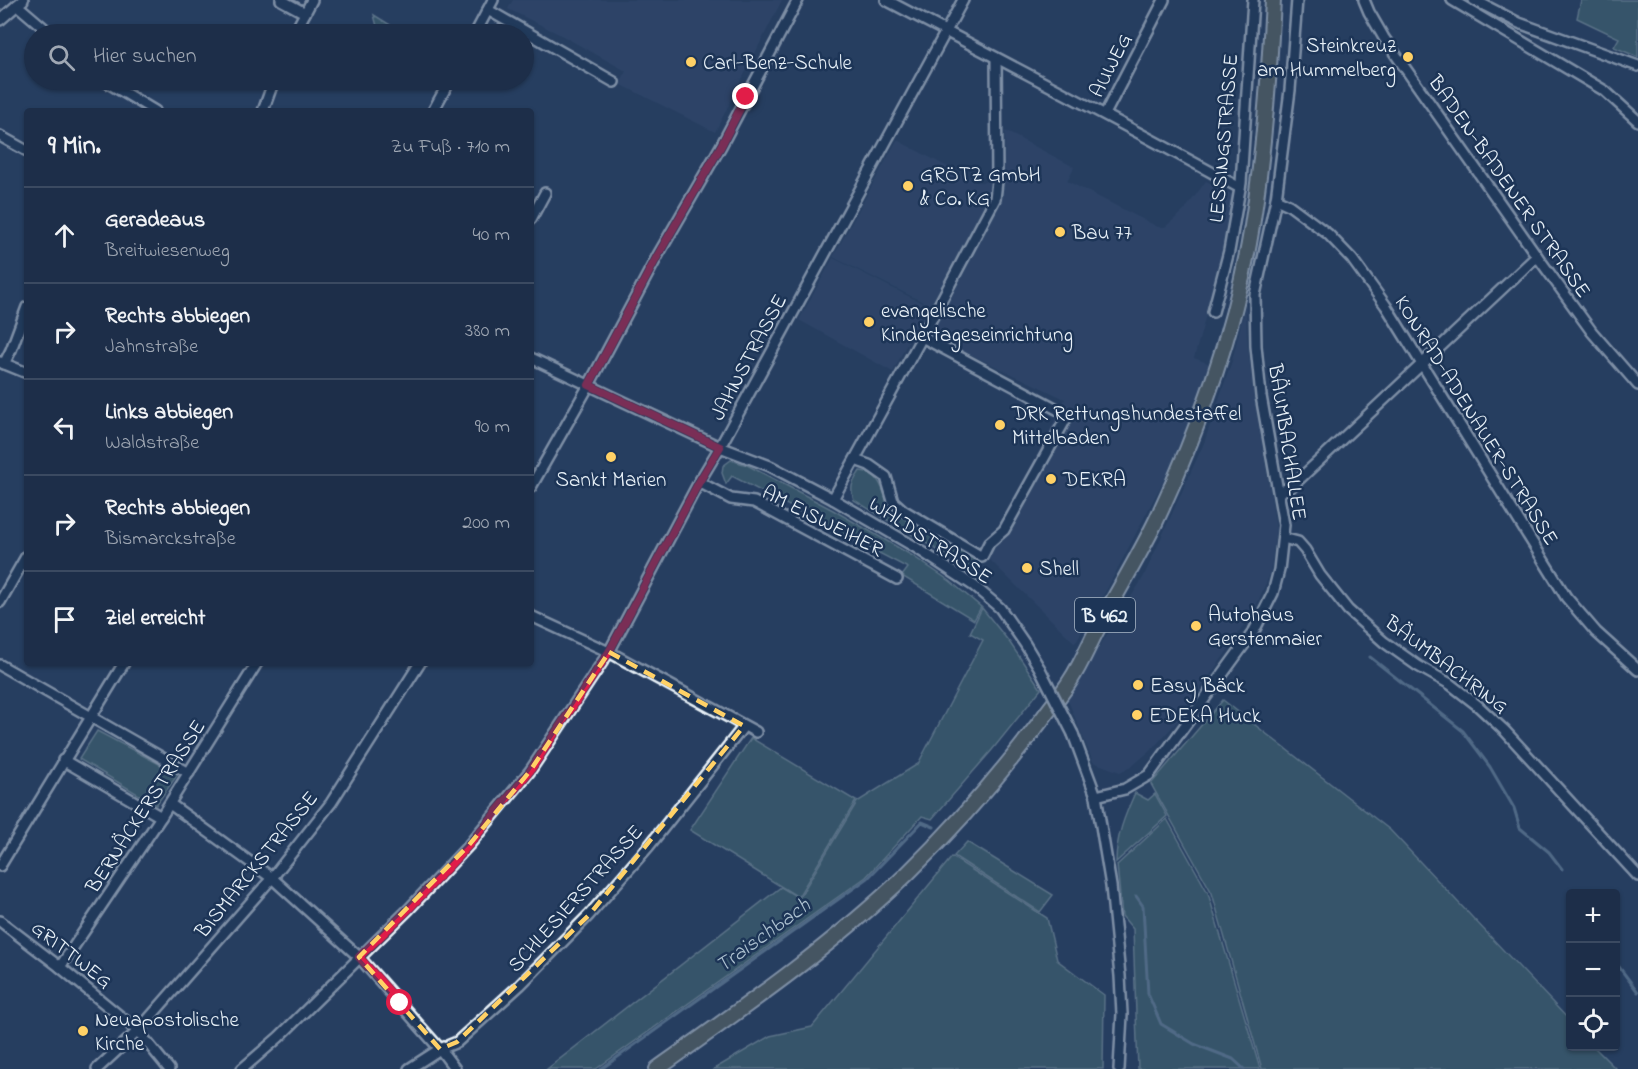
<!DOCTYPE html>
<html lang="de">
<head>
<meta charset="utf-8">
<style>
	:root { --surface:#1d2e49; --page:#253650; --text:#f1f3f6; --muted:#a0a8b4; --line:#3b4a61 }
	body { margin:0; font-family:"Indie Flower",sans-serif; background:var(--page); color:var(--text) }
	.controls { position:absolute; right:18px; bottom:18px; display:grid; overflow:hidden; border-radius:6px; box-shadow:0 2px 4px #0004 }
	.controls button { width:54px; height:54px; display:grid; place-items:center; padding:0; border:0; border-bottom:2px solid var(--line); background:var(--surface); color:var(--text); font:30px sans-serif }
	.stop { position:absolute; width:18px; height:18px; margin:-14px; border:4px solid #e11d48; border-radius:50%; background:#fff }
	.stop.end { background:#e11d48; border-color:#fff; box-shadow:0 2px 6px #0008 }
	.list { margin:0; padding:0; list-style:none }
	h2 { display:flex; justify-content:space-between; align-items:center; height:78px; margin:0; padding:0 24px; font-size:26px }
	h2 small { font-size:20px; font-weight:400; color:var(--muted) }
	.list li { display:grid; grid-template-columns:39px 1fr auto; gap:18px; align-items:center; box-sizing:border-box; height:96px; padding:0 24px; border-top:2px solid var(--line) }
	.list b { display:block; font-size:22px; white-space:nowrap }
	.list p { margin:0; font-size:20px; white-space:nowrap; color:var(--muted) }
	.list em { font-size:20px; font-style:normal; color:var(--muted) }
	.icon { flex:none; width:33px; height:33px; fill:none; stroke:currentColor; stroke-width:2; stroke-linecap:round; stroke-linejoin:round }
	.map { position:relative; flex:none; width:1638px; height:1069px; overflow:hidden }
	.search { position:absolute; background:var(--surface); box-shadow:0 2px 4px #0004; left:24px; top:24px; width:510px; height:66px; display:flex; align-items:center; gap:15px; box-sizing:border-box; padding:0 21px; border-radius:33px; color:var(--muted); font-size:22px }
	.panel { position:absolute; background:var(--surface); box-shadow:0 2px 4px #0004; left:24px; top:108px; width:510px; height:558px; border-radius:6px }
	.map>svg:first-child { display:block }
	.built { fill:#364b6f }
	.green { fill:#497074; stroke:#98b0b6; stroke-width:1.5 }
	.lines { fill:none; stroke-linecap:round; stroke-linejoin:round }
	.stream { stroke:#839fb4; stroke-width:3 }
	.street-casing { stroke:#e8f1f8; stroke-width:14 }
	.primary-casing { stroke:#e8f1f8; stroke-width:18 }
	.street { stroke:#1d3557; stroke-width:9 }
	.primary { stroke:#6b7165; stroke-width:14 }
	.street-bridge-casing { stroke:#e8f1f8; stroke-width:14; stroke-linecap:butt }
	.street-bridge { stroke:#1d3557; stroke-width:9 }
	.route { stroke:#e11d48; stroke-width:8 }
	.marked { fill:none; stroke:#ffd166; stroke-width:4.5; stroke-dasharray:12 8; stroke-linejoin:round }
	.poi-dot { fill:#ffd166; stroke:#1d3557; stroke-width:2 }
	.labels { text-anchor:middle; stroke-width:5; stroke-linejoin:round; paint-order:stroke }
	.shield { fill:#1d3557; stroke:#abb9c8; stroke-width:1.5 }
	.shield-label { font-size:20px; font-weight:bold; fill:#e8f1f8 }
	.poi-label { font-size:21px; fill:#e8f1f8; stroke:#1d3557; text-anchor:start }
	.street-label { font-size:21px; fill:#e8f1f8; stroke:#1d3557 }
	.water-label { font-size:22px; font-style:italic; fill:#adc1d0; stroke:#1d3557 }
</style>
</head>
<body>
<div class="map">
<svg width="1638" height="1069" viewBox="0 0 1638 1069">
	<rect width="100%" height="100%" fill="#273e61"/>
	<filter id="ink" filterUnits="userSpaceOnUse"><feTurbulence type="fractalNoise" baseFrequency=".0167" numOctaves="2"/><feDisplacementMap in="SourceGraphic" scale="12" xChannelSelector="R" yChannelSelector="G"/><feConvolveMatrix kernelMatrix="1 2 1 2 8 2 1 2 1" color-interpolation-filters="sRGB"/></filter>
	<g filter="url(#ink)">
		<g class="built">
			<polygon points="513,0 782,0 715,132 620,84 626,71 559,34 508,9"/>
			<polygon points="1005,131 1074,167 1067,181 1158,227 1165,227 1184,211 1206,181 1235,196 1216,279 1194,358 1210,364 1184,441 1107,589 1075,643 988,558 1065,399 923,332 935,308 833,257 897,140 976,182 1004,182"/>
			<polygon points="833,258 926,305 893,372 799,320"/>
			<polygon points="1246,303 1247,337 1254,398 1271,496 1276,530 1270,574 1256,606 1228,650 1175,724 1152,749 1131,767 1120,772 1093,762 1067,698 1143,578 1204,443 1232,361"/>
		</g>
		<g class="green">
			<polygon points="1581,0 1638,0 1638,57 1614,47 1619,38 1577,18"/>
			<polygon points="374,15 403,33 398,34 379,34"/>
			<polygon points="731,460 747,465 833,510 911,555 950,581 981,607 974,620 902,576 908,568 732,476 726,484 722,473 723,466"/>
			<path d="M 860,471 C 881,472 884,494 890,510 L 979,560 L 974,575 L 956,561 L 854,500 C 849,486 853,482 860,471 Z"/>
			<polygon points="982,608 1010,643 1041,689 992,750 932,819 922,816 866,877 596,1069 547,1069 781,887 799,898 857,802 918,764 983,640 970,633"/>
			<polygon points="1223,700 1390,830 1570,1021 1570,1046 1594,1047 1616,1069 1262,1069 1212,893 1151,784"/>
			<polygon points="97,731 178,774 156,805 79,759"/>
			<polygon points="751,738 856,801 798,897 690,830"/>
			<path d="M 1135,793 L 1148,800 L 1155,794 L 1167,816 L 1116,862 C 1116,837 1125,815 1135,793 Z"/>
			<polygon points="1167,819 1208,893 1260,1069 1138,1069 1133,929 1122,916 1117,865"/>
			<polygon points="967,842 1053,895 1040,912 954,856"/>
			<polygon points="952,857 1047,918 1057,960 1104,995 1103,1069 714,1069 770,1036 812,1027"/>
		</g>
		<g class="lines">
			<g class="stream">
				<polyline points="1370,657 1463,731 1490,767 1514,808 1520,828 1549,852 1562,869"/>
				<polyline points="1136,896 1143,906 1148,994 1161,1024 1194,1044 1233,1059 1244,1069"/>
				<polyline points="1616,963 1638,992"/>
				<polyline points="601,1069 868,878 922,822 934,827"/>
			</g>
			<defs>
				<g id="street">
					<polyline points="281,0 305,13"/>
					<path d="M 886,0 C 1004,62 1123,123 1240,188"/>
					<polyline points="1364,0 1369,12 1384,38 1537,256 1592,332 1638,385"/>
					<polyline points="1452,0 1605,91 1638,121"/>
					<polyline points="1474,0 1519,23 1638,66"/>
					<polyline points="17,5 51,34"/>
					<polyline points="488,10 614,82"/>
					<polyline points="0,20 23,0"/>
					<polyline points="294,34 312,0"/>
					<polyline points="475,34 493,0"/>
					<polyline points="103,80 155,111"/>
					<polyline points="263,111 274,80"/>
					<polyline points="433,111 450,80"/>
					<polyline points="1105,114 1164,0"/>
					<polyline points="0,136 27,151"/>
					<polyline points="1276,199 1289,205 1328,234 1352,259 1386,306 1566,597 1596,632 1638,670"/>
					<polyline points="531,219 545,193"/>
					<polyline points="1213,312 1229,251 1241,183 1253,0"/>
					<polyline points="531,358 720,447 770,466 833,499 915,547 974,586 1000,608 1025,644 1040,669"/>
					<polyline points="0,362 27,373"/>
					<polyline points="4,364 11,350 27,307"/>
					<polyline points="855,460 869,465 886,477 893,501 903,510 982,557 989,543 1004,530 1068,415 922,337"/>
					<polyline points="699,482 731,499 754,502 897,579"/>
					<polyline points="531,487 589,385 658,255 721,146 798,0"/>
					<polyline points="1279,492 1291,487 1537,256"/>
					<polyline points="833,499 922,337 995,199 997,181 996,58"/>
					<polyline points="1283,538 1298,542 1305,550 1320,575 1348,610 1384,642 1418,666 1450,684 1477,705 1505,731 1638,876"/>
					<polyline points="0,602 27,555"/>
					<polyline points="531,616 609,652 756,732"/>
					<polyline points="0,665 189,773"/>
					<polyline points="1073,734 1096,796 1111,886 1120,976 1122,1014 1119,1069"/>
					<polyline points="63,760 161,817"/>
					<polyline points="1096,796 1125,789 1149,775 1254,631 1273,593 1279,570 1284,525 1261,396 1256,346 1255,295 1276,199 1290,90 1297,0"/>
					<polyline points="170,804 272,878 359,957 440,1049 455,1069"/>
					<polyline points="0,866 124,663"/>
					<polyline points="0,921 60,967 138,1031 169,1069"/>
					<polyline points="60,967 161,817 257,663"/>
					<polyline points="97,1069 138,1031 272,878 331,803 420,663"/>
					<polyline points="242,1069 279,1037 409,909 469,845 530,771 609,652 699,482 720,447 963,0"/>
					<polyline points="409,1069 440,1049 457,1042 520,985 589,915 649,846 744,726"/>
				</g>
				<path id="primary" d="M 657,1069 C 743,1008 831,947 907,874 C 957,825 1002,773 1043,718 C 1052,705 1062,694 1070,681 C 1082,663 1090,642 1100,624 C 1119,589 1139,556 1156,521 C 1199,429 1236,326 1252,226 C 1264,151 1269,76 1273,0"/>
			</defs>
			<use href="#street" class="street-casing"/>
			<use href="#primary" class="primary-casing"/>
			<use href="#street" class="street"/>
			<use href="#primary" class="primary"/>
			<defs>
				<polyline id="street-bridge" points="1040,669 1073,734"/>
			</defs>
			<use href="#street-bridge" class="street-bridge-casing"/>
			<use href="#street-bridge" class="street-bridge"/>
		</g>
	</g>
	<g class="lines" filter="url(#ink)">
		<polyline class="route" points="400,1003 359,957 409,909 469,845 530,771 609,652 699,482 720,447 589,385 658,255 721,146 746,97"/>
	</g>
	<path d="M0 0H1638V1069H0ZM 609,652 L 744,726 L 589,915 L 457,1042 L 440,1049 L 359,957 L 469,845 L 530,771 Z" fill="#273e61" fill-opacity=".55" fill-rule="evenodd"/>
	<path class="marked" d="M 609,652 L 744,726 L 589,915 L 457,1042 L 440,1049 L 359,957 L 469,845 L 530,771 Z"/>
	<g class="poi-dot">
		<circle cx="1408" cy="57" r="6"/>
		<circle cx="691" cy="62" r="6"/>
		<circle cx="908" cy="186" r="6"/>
		<circle cx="1060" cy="232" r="6"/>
		<circle cx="869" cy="322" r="6"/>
		<circle cx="1000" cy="425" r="6"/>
		<circle cx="611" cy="457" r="6"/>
		<circle cx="1051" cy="479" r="6"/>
		<circle cx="1027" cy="568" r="6"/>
		<circle cx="1196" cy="626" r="6"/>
		<circle cx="1138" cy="685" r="6"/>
		<circle cx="1137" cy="715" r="6"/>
		<circle cx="83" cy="1031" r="6"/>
	</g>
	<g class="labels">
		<rect class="shield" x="1075" y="598" width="60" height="34" rx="4.5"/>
		<g class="shield-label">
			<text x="1105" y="622">B 462</text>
		</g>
		<g class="poi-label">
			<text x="1396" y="52" text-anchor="end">Steinkreuz<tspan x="1396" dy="24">am Hummelberg</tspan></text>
			<text x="703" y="69">Carl-Benz-Schule</text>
			<text x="920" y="181">GRÖTZ GmbH<tspan x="920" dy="24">&amp; Co. KG</tspan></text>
			<text x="1072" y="239">Bau 77</text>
			<text x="881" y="317">evangelische<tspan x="881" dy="24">Kindertageseinrichtung</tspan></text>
			<text x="1012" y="420">DRK Rettungshundestaffel<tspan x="1012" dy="24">Mittelbaden</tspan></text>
			<text x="611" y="486" text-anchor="middle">Sankt Marien</text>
			<text x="1063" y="486">DEKRA</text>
			<text x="1039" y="575">Shell</text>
			<text x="1208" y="621">Autohaus<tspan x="1208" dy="24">Gerstenmaier</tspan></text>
			<text x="1150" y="692">Easy Bäck</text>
			<text x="1149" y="722">EDEKA Huck</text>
			<text x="95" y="1026">Neuapostolische<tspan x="95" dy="24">Kirche</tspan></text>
		</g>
		<g class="street-label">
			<text transform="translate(1110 65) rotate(-63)" y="7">AUWEG</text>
			<text transform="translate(1223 138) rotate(-85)" y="7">LESSINGSTRASSE</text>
			<text transform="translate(1510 186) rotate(55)" y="7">BADEN-BADENER STRASSE</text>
			<text transform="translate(748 357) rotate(-62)" y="7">JAHNSTRASSE</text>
			<text transform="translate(1477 420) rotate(58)" y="7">KONRAD-ADENAUER-STRASSE</text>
			<text transform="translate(1288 442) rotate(81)" y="7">BÄUMBACHALLEE</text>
			<text transform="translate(823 520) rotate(27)" y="7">AM EISWEIHER</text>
			<text transform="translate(931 540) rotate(33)" y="7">WALDSTRASSE</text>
			<text transform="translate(1447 664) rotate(37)" y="7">BÄUMBACHRING</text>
			<text transform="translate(145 806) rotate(-57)" y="7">BERNÄCKERSTRASSE</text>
			<text transform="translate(256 864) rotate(-51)" y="7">BISMARCKSTRASSE</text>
			<text transform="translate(575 898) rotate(-48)" y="7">SCHLESIERSTRASSE</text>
			<text transform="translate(72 954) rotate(38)" y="7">GRITTWEG</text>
		</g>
		<g class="water-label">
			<text transform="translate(762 934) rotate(-36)" y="8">Traischbach</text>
		</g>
	</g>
</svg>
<div class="controls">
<button>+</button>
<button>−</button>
<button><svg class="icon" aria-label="locate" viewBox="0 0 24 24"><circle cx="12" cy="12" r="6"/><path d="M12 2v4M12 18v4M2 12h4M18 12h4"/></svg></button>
</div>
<div class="stop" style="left:400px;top:1003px"></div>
<div class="stop end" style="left:746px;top:97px"></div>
<div class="search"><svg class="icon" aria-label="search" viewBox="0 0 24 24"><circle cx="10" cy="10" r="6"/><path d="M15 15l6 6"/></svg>Hier suchen</div>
<section class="panel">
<h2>9 Min.<small>Zu Fuß · 710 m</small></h2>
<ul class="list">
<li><svg class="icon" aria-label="ahead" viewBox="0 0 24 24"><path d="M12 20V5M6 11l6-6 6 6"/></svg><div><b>Geradeaus</b><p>Breitwiesenweg</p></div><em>40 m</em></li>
<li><svg class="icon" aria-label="right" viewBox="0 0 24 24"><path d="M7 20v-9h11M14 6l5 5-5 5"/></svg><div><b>Rechts abbiegen</b><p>Jahnstraße</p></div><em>380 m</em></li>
<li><svg class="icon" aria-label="left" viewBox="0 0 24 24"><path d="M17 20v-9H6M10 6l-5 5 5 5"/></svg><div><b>Links abbiegen</b><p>Waldstraße</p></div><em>90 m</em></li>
<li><svg class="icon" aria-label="right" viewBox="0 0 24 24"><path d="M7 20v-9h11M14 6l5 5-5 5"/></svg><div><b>Rechts abbiegen</b><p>Bismarckstraße</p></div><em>200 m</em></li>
<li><svg class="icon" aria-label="arrive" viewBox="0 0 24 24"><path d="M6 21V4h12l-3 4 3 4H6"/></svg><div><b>Ziel erreicht</b></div></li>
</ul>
</section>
</div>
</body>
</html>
